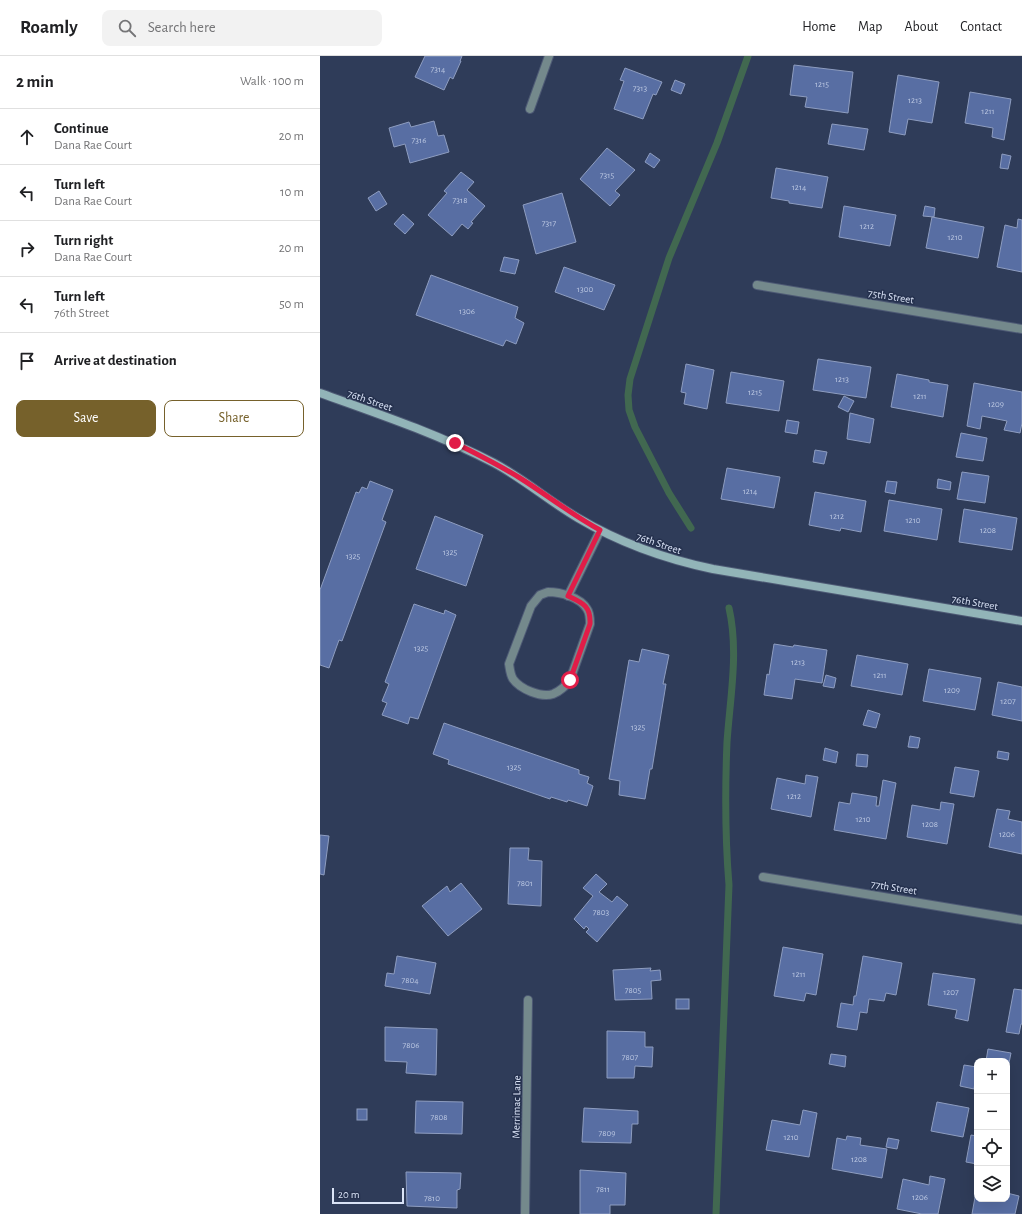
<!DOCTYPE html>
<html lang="en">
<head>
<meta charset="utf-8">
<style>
	:root { --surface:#fff; --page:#f2f2f2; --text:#202124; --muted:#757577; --line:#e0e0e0; --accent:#76612b }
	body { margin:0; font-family:"Alegreya Sans",sans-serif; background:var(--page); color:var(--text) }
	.controls { position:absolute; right:12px; bottom:12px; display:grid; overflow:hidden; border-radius:8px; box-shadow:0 4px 16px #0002 }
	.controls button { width:36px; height:36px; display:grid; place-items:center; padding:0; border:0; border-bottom:1px solid var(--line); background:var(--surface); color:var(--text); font:20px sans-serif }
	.scale { position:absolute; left:12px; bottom:10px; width:72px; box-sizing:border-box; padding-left:4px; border:2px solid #dae3f6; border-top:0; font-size:11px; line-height:14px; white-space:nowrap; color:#dae3f6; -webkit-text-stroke:3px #25314e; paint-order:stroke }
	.stop { position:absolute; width:12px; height:12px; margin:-9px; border:3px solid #e11d48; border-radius:50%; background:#fff }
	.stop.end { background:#e11d48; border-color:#fff; box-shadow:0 1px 4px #0008 }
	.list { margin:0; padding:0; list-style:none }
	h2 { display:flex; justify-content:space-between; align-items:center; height:52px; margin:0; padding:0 16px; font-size:17px }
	h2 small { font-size:13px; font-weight:400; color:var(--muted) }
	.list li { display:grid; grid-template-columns:26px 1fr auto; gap:12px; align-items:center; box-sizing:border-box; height:56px; padding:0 16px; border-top:1px solid var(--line) }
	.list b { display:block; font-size:15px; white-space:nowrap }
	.list p { margin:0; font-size:13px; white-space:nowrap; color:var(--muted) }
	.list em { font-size:13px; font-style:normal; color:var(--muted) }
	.actions { display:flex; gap:8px; padding:12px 16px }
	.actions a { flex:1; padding:9px 0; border:1px solid var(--accent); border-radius:8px; text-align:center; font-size:14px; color:var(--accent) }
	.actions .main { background:var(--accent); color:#fff }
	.icon { flex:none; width:22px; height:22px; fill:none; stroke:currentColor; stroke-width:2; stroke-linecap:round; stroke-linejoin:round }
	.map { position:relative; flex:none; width:702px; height:1158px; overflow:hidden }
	header { display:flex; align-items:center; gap:24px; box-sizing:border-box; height:56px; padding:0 20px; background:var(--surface); border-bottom:1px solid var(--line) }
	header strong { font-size:19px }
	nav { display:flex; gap:22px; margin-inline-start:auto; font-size:14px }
	.search { width:280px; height:36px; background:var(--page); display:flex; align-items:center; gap:10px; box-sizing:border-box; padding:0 14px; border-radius:8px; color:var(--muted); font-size:15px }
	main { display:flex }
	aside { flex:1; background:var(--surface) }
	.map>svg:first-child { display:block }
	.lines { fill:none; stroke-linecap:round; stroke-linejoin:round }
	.stream { stroke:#416850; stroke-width:7 }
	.building { fill:#586ea3; stroke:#8e9dc0 }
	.street-casing { stroke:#4e5a75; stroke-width:10 }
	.secondary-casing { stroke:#4e5a75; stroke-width:10 }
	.street { stroke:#74898c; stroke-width:8 }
	.secondary { stroke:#92b4b8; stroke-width:8 }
	.route { stroke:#e11d48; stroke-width:5 }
	.labels { text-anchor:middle; stroke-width:3; stroke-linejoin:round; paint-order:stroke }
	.number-label { font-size:9px; fill:#bac6e1 }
	.street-label { font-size:11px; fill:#dae3f6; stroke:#25314e }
</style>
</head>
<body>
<header>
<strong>Roamly</strong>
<div class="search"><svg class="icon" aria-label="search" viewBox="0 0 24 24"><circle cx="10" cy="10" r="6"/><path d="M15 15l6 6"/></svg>Search here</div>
<nav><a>Home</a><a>Map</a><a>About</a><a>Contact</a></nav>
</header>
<main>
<aside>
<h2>2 min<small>Walk · 100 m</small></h2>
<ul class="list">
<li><svg class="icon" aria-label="ahead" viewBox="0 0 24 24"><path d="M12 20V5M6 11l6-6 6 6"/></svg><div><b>Continue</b><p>Dana Rae Court</p></div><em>20 m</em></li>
<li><svg class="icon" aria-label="left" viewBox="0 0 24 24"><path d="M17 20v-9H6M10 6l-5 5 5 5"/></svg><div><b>Turn left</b><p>Dana Rae Court</p></div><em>10 m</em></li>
<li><svg class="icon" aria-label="right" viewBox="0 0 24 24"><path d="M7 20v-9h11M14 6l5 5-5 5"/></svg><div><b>Turn right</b><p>Dana Rae Court</p></div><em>20 m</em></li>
<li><svg class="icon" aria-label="left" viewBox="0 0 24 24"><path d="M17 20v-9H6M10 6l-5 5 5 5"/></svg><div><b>Turn left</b><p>76th Street</p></div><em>50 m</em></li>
<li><svg class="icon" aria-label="arrive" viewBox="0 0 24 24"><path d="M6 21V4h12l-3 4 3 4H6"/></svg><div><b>Arrive at destination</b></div></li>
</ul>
<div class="actions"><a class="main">Save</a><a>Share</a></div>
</aside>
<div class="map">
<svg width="702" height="1158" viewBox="0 0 702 1158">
	<rect width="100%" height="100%" fill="#2f3c59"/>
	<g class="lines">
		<g class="stream">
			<polyline points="371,472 349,437 315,371 309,354 308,339 310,323 349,202 397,87 428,0"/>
			<path d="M 396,1158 L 409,829 C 405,781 405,734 407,686 C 410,642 419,596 409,552"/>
		</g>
	</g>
	<g class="building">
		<polygon points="105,0 142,0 140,5 141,5 133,23 130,21 124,34 95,21"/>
		<polygon points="474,9 533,16 528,57 485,51 487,41 470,39"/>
		<polygon points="305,12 342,26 336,39 333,38 323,63 294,53 304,25 300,24"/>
		<polygon points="578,19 619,26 612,67 588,63 585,79 569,76"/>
		<polygon points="355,24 365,28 361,38 351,34"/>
		<polygon points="650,36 691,43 684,84 672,81 673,72 645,67"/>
		<polygon points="114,65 118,80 124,79 129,96 90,107 85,88 74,91 69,72 89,66 91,71"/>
		<polygon points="512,68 548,73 544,94 508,88"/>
		<polygon points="287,92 315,114 295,135 300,139 290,150 260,123"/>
		<polygon points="330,97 340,104 334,112 325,106"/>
		<polygon points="682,98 691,100 688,113 680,112"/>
		<polygon points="456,112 508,121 502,152 469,147 469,145 451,142"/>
		<polygon points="141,116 154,126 147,134 165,150 151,166 153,167 148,173 142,168 132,180 108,159 127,137 124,135"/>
		<polygon points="59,135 67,148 56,155 48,142"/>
		<polygon points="242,137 256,186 216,198 203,149"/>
		<polygon points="524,150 576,159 570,190 519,181"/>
		<polygon points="605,150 615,152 614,161 603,160"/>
		<polygon points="83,158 94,168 85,178 74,168"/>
		<polygon points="612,161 664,171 658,202 606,192"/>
		<polygon points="698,163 702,164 702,216 677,211 685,169 697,172"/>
		<polygon points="184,201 199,204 195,218 180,215"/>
		<polygon points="244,211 295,229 284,254 235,236"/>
		<polygon points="111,219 198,251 195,262 204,267 196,288 186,284 183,290 96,259"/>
		<polygon points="498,303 551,311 546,342 493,334"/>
		<polygon points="366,308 394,314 387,353 364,348 366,337 361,336"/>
		<polygon points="411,316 464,325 459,355 406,347"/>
		<polygon points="577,318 609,324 609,326 628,329 623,361 571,351"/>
		<polygon points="654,327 702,336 702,367 700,377 684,374 687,365 662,360 660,373 647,370"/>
		<polygon points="524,340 534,345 528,356 518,351"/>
		<polygon points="530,357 554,363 550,387 527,383"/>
		<polygon points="467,364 479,366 477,378 465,376"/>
		<polygon points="641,377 667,382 663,405 636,401"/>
		<polygon points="495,394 507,396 504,408 493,406"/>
		<polygon points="407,412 460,421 454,452 401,443"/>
		<polygon points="642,416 669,420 665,447 637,443"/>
		<polygon points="618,423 631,426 630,434 617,432"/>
		<polygon points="50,425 73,434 62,464 66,466 22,585 19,584 9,612 0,609 0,534 36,436 39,437 42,431 47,433"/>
		<polygon points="567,425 577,426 575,438 565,436"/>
		<polygon points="495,436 546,445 541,476 521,472 520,475 489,469"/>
		<polygon points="569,444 622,453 617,484 564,475"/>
		<polygon points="644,453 697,462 692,494 639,486"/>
		<polygon points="115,460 163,479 146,530 96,513"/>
		<polygon points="94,548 124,558 125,554 136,559 98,663 90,661 88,668 62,659 67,647 62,645 69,628 65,626"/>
		<polygon points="454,588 473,591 474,589 507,594 502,627 475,623 472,643 444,639 447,618 449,619"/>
		<polygon points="322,593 349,599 343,628 346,628 332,713 330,713 325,743 299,739 300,725 289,723 309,604 319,606"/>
		<polygon points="537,599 588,608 582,639 531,630"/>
		<polygon points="609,613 661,622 655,654 603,645"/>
		<polygon points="506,619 516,622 514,632 503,630"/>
		<polygon points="678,626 702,631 702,665 672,659"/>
		<polygon points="548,654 560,658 556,672 543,669"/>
		<polygon points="124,667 259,714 259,718 269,721 267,727 273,730 267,750 248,744 247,746 231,741 230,743 128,708 129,704 113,698"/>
		<polygon points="590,680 600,682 598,692 588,691"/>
		<polygon points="505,692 518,696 516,707 503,704"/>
		<polygon points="678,695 689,697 688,704 677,702"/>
		<polygon points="537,698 548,699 547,711 536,710"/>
		<polygon points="635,711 659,715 654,741 630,737"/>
		<polygon points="486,719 498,721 491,761 451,753 457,722 485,728"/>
		<polygon points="563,724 576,727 566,783 514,774 519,746 530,748 532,737 557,741 556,750 559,750"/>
		<polygon points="621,746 634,748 627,788 587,781 592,749 620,754"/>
		<polygon points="677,753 690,755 688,763 702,766 702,798 669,791"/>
		<polygon points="0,779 9,780 4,819 0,818"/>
		<polygon points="190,792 209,792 208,804 222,805 221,850 188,848"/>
		<polygon points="276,818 287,828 279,836 292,846 297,840 308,849 277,886 266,876 269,873 266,870 264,873 254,863 273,840 263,832"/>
		<polygon points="141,827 162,853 128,880 102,850 127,830 130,836"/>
		<polygon points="463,891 503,898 496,939 486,937 484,945 454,940"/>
		<polygon points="77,900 116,907 110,938 65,930 67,917 74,918"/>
		<polygon points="543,900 582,907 576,939 566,937 564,945 549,943 547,957 540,956 537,974 517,971 521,947 533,949 534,940 536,940"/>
		<polygon points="331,912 330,915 340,914 341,924 331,925 332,943 295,944 293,914"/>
		<polygon points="613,917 655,923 648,965 635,962 637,954 608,949"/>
		<polygon points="694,933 702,934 702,968 701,968 699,978 686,976"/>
		<rect x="356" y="943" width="13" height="10"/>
		<polygon points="65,971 117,973 116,1019 86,1017 87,1006 65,1005"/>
		<polygon points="287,975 325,976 325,991 333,991 332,1011 315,1010 314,1022 287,1022"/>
		<polygon points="668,993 691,997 687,1017 687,1005 666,1005"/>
		<polygon points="511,998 526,1000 525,1011 509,1008"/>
		<polygon points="644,1009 657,1011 654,1033 640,1030"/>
		<polygon points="96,1045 143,1046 142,1078 95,1077"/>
		<polygon points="617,1046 649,1052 643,1081 611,1075"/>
		<polygon points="264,1052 318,1055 318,1068 312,1068 311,1087 262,1086"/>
		<rect x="37" y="1053" width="10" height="11"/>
		<polygon points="483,1054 497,1057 489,1101 446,1094 452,1064 480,1069"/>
		<polygon points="651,1079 657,1080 657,1108 646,1106"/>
		<polygon points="527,1080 541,1082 540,1089 567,1093 562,1122 512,1113 517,1082 526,1084"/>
		<polygon points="568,1082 579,1084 577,1093 566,1091"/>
		<polygon points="260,1114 306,1117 305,1149 290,1149 290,1158 260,1158"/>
		<polygon points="86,1116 141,1117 140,1133 137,1134 137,1152 87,1150"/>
		<polygon points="610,1120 625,1123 618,1158 602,1158 577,1153 583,1123 609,1129"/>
		<polygon points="657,1130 657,1143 687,1143 687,1137 699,1140 695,1158 652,1158"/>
	</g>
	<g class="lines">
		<defs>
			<g id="street">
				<polyline points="210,53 229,0"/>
				<polyline points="437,229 702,273"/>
				<path d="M 228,536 C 240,536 260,541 267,553 C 270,557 270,563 270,568 L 250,624 C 245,630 241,635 233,638 C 221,642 200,633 193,623 C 190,618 190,613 189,608 L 211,550 L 220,539 Z"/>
				<polyline points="248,540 280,475"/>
				<polyline points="443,821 702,864"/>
				<polyline points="205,1158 208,944"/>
			</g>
			<path id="secondary" d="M 0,337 C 59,358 118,378 174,407 C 204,423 229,445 258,462 C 300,487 345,503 393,513 L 702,565"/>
		</defs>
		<use href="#street" class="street-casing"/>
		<use href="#secondary" class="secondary-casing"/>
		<use href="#street" class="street"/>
		<use href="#secondary" class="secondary"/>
	</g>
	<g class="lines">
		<path class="route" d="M 135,387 C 157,398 179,409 200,422 C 227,439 252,459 280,474 L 248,540 C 263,547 271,550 270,568 L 250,624"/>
	</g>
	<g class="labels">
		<g class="number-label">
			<text x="118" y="16">7314</text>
			<text x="502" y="31">1215</text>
			<text x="320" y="35">7313</text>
			<text x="595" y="47">1213</text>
			<text x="668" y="58">1211</text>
			<text x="99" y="87">7316</text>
			<text x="287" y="122">7315</text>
			<text x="479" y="134">1214</text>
			<text x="140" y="147">7318</text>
			<text x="229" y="170">7317</text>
			<text x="547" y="173">1212</text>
			<text x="635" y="184">1210</text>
			<text x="265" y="236">1300</text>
			<text x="147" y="258">1306</text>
			<text x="522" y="326">1213</text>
			<text x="435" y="339">1215</text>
			<text x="600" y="343">1211</text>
			<text x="676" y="351">1209</text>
			<text x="430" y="438">1214</text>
			<text x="517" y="463">1212</text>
			<text x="593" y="467">1210</text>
			<text x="668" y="477">1208</text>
			<text x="130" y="499">1325</text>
			<text x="33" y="503">1325</text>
			<text x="101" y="595">1325</text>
			<text x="478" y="609">1213</text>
			<text x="560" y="622">1211</text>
			<text x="632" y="637">1209</text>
			<text x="688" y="648">1207</text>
			<text x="318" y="674">1325</text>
			<text x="194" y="714">1325</text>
			<text x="474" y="743">1212</text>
			<text x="543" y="766">1210</text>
			<text x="610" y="771">1208</text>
			<text x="687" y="781">1206</text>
			<text x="205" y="830">7801</text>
			<text x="281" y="859">7803</text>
			<text x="479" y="921">1211</text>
			<text x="90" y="927">7804</text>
			<text x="313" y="937">7805</text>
			<text x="631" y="939">1207</text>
			<text x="91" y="992">7806</text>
			<text x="310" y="1004">7807</text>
			<text x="119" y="1064">7808</text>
			<text x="287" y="1080">7809</text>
			<text x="471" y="1084">1210</text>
			<text x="539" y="1106">1208</text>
			<text x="283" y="1136">7811</text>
			<text x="600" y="1144">1206</text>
			<text x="112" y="1145">7810</text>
		</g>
		<g class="street-label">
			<text transform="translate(571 240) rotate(9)" y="4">75th Street</text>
			<text transform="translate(50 344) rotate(19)" y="4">76th Street</text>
			<text transform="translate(339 487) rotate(19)" y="4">76th Street</text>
			<text transform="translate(655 546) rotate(10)" y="4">76th Street</text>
			<text transform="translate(574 831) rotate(9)" y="4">77th Street</text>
			<text transform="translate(196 1051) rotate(-89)" y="4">Merrimac Lane</text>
		</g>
	</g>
</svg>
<div class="controls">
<button>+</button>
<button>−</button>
<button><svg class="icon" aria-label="locate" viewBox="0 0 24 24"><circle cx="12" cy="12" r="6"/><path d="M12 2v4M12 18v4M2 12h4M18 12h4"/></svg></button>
<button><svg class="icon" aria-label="layers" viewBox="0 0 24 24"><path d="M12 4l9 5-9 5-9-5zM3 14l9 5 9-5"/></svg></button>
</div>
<div class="scale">20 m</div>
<div class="stop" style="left:250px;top:624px"></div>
<div class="stop end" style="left:135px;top:387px"></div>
</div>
</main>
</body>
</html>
